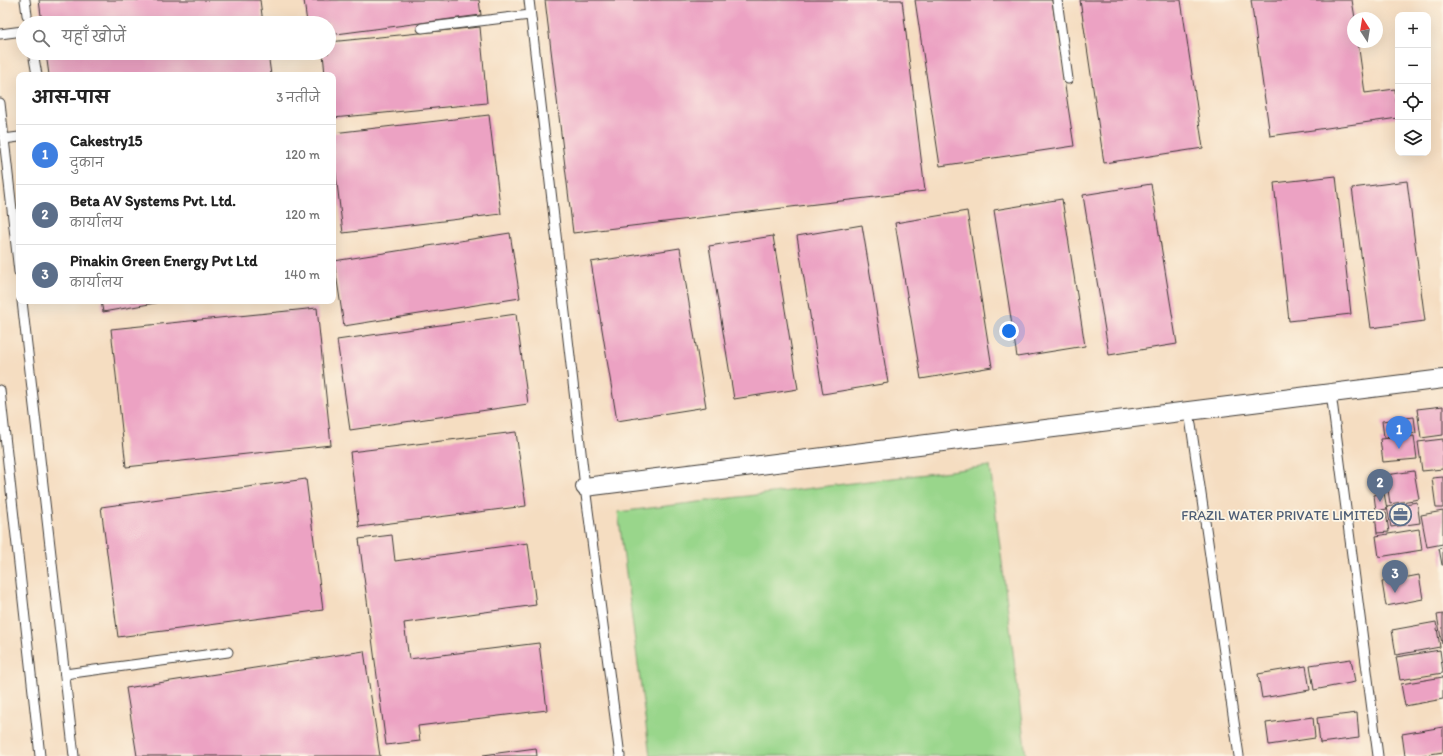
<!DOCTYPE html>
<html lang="hi">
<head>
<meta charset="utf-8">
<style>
	:root { --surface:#fff; --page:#f6f6f6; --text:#222; --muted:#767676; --line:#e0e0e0; --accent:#7c3aed }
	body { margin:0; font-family:Itim,"Playpen Sans Deva",sans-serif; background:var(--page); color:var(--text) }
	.controls { position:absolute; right:12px; top:12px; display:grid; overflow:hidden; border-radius:8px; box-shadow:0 4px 16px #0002 }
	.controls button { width:36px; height:36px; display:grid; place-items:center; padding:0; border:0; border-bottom:1px solid var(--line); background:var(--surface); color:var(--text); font:20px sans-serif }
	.compass { position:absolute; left:1347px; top:12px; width:36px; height:36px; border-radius:50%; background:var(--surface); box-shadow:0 4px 16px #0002; rotate:348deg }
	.you { position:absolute; left:1009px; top:331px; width:14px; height:14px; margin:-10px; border:3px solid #fff; border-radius:50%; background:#1a73e8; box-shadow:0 0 0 6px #1a73e833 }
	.badge { display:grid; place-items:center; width:26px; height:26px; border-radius:50%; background:var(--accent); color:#fff; font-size:13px; font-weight:700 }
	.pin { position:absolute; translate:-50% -33px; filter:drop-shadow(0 1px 2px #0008) }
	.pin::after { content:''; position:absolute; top:21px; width:14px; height:12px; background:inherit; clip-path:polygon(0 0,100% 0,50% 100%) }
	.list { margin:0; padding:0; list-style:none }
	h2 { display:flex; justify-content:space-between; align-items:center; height:52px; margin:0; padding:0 16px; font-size:17px }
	h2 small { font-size:13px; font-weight:400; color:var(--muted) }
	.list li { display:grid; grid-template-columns:26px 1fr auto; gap:12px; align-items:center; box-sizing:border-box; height:60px; padding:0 16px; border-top:1px solid var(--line) }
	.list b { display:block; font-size:15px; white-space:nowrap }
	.list p { margin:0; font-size:13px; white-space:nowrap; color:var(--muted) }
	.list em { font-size:13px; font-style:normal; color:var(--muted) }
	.icon { flex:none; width:22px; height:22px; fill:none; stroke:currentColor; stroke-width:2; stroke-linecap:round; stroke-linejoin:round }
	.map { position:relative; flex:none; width:1443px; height:756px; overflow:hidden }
	.search { position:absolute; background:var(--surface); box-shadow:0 4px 16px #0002; left:16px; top:16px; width:320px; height:44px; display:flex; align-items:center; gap:10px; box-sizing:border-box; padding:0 14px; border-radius:22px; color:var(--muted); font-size:15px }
	.panel { position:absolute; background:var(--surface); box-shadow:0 4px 16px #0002; left:16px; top:72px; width:320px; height:232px; border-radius:8px }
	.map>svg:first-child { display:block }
	.green { fill:#99d68b; stroke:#5a7954 }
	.building { fill:#eca2c3 }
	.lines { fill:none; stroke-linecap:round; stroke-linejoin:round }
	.lane-casing { stroke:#3d3935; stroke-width:11 }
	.street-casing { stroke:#3d3935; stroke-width:20 }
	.lane { stroke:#fff; stroke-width:9 }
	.street { stroke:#fff; stroke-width:18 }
	.labels { text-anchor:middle; stroke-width:3.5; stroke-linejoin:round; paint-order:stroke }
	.service-label { font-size:14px; fill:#4e5e75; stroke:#fcf5e5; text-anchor:end }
</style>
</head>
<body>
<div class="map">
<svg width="1443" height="756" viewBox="0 0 1443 756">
	<rect width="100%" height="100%" fill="#fcf5e5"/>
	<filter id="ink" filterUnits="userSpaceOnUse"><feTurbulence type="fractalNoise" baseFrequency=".025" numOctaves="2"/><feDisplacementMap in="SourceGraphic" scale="8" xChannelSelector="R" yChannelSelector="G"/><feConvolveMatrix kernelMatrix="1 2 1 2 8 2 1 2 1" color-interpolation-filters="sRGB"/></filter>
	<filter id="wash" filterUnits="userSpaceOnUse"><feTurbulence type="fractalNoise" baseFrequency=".012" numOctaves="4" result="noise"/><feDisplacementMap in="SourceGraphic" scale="16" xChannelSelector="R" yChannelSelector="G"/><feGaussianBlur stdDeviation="0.9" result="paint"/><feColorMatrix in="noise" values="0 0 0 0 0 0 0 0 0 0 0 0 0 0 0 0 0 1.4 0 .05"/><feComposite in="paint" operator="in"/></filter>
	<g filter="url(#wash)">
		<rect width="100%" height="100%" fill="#f5ddc1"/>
		<polygon class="green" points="990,466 1026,756 650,756 618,512"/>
		<g id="blocks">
			<g class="building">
				<polygon points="39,0 260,0 263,23 42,23"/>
				<polygon points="304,0 479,0 481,15 329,35 329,23 307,23"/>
				<polygon points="545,0 902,0 925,191 573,233"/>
				<polygon points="915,0 1052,0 1074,146 940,166"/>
				<polygon points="1080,0 1181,0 1203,148 1104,163"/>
				<polygon points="1251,0 1352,0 1355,18 1353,18 1353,42 1358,42 1365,93 1395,89 1398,118 1270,136"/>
				<polygon points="480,27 487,103 333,118 333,75 325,75 323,53 329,53 329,42"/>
				<polygon points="46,53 268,53 271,75 49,75"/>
				<polygon points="489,115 501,214 343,233 333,150 333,133"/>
				<polygon points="1336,176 1351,314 1289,321 1274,183"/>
				<polygon points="1407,181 1425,321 1371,328 1352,188"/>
				<polygon points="1151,184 1177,344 1109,355 1083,195"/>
				<polygon points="1062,199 1085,346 1017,357 994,210"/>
				<polygon points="967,211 992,367 921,379 895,223"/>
				<polygon points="862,225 888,383 823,394 797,236"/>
				<polygon points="510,233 520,298 344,326 334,261"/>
				<polygon points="773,236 798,389 734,399 709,246"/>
				<polygon points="680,248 706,407 617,421 591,262"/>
				<polygon points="101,301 161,301 161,302 103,312"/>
				<polygon points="317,308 331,445 126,467 111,329"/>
				<polygon points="516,314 528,404 350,430 337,340"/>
				<polygon points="1443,406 1443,435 1421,438 1417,409"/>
				<polygon points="1414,417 1416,433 1384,437 1382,421"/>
				<polygon points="516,432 526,506 359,527 350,452"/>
				<polygon points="1414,436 1417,459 1383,462 1380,439"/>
				<polygon points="1443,439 1443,469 1422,471 1418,442"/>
				<polygon points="1414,471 1419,499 1390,504 1386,475"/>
				<polygon points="1383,476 1385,491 1374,492 1372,477"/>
				<polygon points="1443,477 1443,508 1436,508 1432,478"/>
				<polygon points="306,479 323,610 118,637 101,507"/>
				<polygon points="1384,493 1387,509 1376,511 1374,495"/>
				<polygon points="1417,502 1420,523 1391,527 1387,507"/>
				<polygon points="1443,511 1443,544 1427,547 1421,515"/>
				<polygon points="1386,512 1389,532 1377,533 1375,513"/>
				<polygon points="1419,529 1422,550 1379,557 1376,536"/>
				<polygon points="392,535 395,561 528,543 536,605 404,623 409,659 539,643 547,710 418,726 420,741 386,745 359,539"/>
				<polygon points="1443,547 1443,565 1442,565 1439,548"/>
				<polygon points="1419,575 1423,599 1386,606 1382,582"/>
				<polygon points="1443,614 1443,643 1442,644 1437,615"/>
				<polygon points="1436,622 1440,647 1396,655 1392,630"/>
				<polygon points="1440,650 1443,673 1400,680 1396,657"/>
				<polygon points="364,651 380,756 137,756 126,688"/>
				<polygon points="1351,659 1355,682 1314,690 1310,665"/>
				<polygon points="1306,666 1310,690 1262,698 1258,674"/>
				<polygon points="1443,677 1443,699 1405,706 1401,684"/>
				<polygon points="1357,713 1359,738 1320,743 1317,718"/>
				<polygon points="1313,717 1315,738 1269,745 1266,723"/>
				<polygon points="1443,727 1443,752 1418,756 1405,756 1402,734"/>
				<polygon points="536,748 537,756 483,756 483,755"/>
			</g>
		</g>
	</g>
	<g filter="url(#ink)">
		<use href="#blocks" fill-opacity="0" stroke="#3d3935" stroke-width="1"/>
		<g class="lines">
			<defs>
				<g id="lane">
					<polyline points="25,0 27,15"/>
					<polyline points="529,0 585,487 620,756"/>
					<polyline points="1057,0 1068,79"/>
					<polyline points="422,28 530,15"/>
					<polyline points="0,34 23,31"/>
					<polyline points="34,58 37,75"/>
					<polyline points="0,103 19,272"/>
					<polyline points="4,139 19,137"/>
					<polyline points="22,301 74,756"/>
					<polyline points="0,390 40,756"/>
					<polyline points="1331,393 1378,756"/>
					<polyline points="1189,411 1239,756"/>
					<polyline points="65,674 228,652"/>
				</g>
				<polyline id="street" points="585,487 1443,379"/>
			</defs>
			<use href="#lane" class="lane-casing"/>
			<use href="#street" class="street-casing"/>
			<use href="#lane" class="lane"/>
			<use href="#street" class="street"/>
		</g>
	</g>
	<defs>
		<symbol id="office-ring" viewBox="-11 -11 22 22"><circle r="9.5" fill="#fcf5e5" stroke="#5c6f8a" stroke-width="1.5"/><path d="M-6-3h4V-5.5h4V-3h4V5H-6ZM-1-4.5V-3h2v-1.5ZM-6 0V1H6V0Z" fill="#5c6f8a"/></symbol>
	</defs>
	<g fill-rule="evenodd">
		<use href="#office-ring" x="1388" y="502" width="25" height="25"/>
	</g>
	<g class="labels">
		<g class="service-label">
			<text x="1384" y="520">FRAZIL WATER PRIVATE LIMITED</text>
		</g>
	</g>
</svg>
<div class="controls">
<button>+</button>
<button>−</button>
<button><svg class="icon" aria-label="locate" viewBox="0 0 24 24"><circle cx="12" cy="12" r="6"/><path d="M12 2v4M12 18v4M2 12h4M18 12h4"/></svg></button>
<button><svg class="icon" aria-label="layers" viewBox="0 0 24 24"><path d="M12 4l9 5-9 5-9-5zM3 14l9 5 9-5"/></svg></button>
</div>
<svg class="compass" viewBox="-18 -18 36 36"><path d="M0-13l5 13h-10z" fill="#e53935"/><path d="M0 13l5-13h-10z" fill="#767676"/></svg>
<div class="you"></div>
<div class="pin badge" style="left:1399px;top:449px;background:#3f7fe0">1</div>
<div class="pin badge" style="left:1380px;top:502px;background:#5c6f8a">2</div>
<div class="pin badge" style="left:1395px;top:593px;background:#5c6f8a">3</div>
<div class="search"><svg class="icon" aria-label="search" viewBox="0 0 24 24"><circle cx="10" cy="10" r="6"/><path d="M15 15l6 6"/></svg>यहाँ खोजें</div>
<section class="panel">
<h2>आस-पास<small>3 नतीजे</small></h2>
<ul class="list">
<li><span class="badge" style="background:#3f7fe0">1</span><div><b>Cakestry15</b><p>दुकान</p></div><em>120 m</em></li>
<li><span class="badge" style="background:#5c6f8a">2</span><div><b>Beta AV Systems Pvt. Ltd.</b><p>कार्यालय</p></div><em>120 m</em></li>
<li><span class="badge" style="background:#5c6f8a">3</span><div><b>Pinakin Green Energy Pvt Ltd</b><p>कार्यालय</p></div><em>140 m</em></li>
</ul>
</section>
</div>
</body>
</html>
